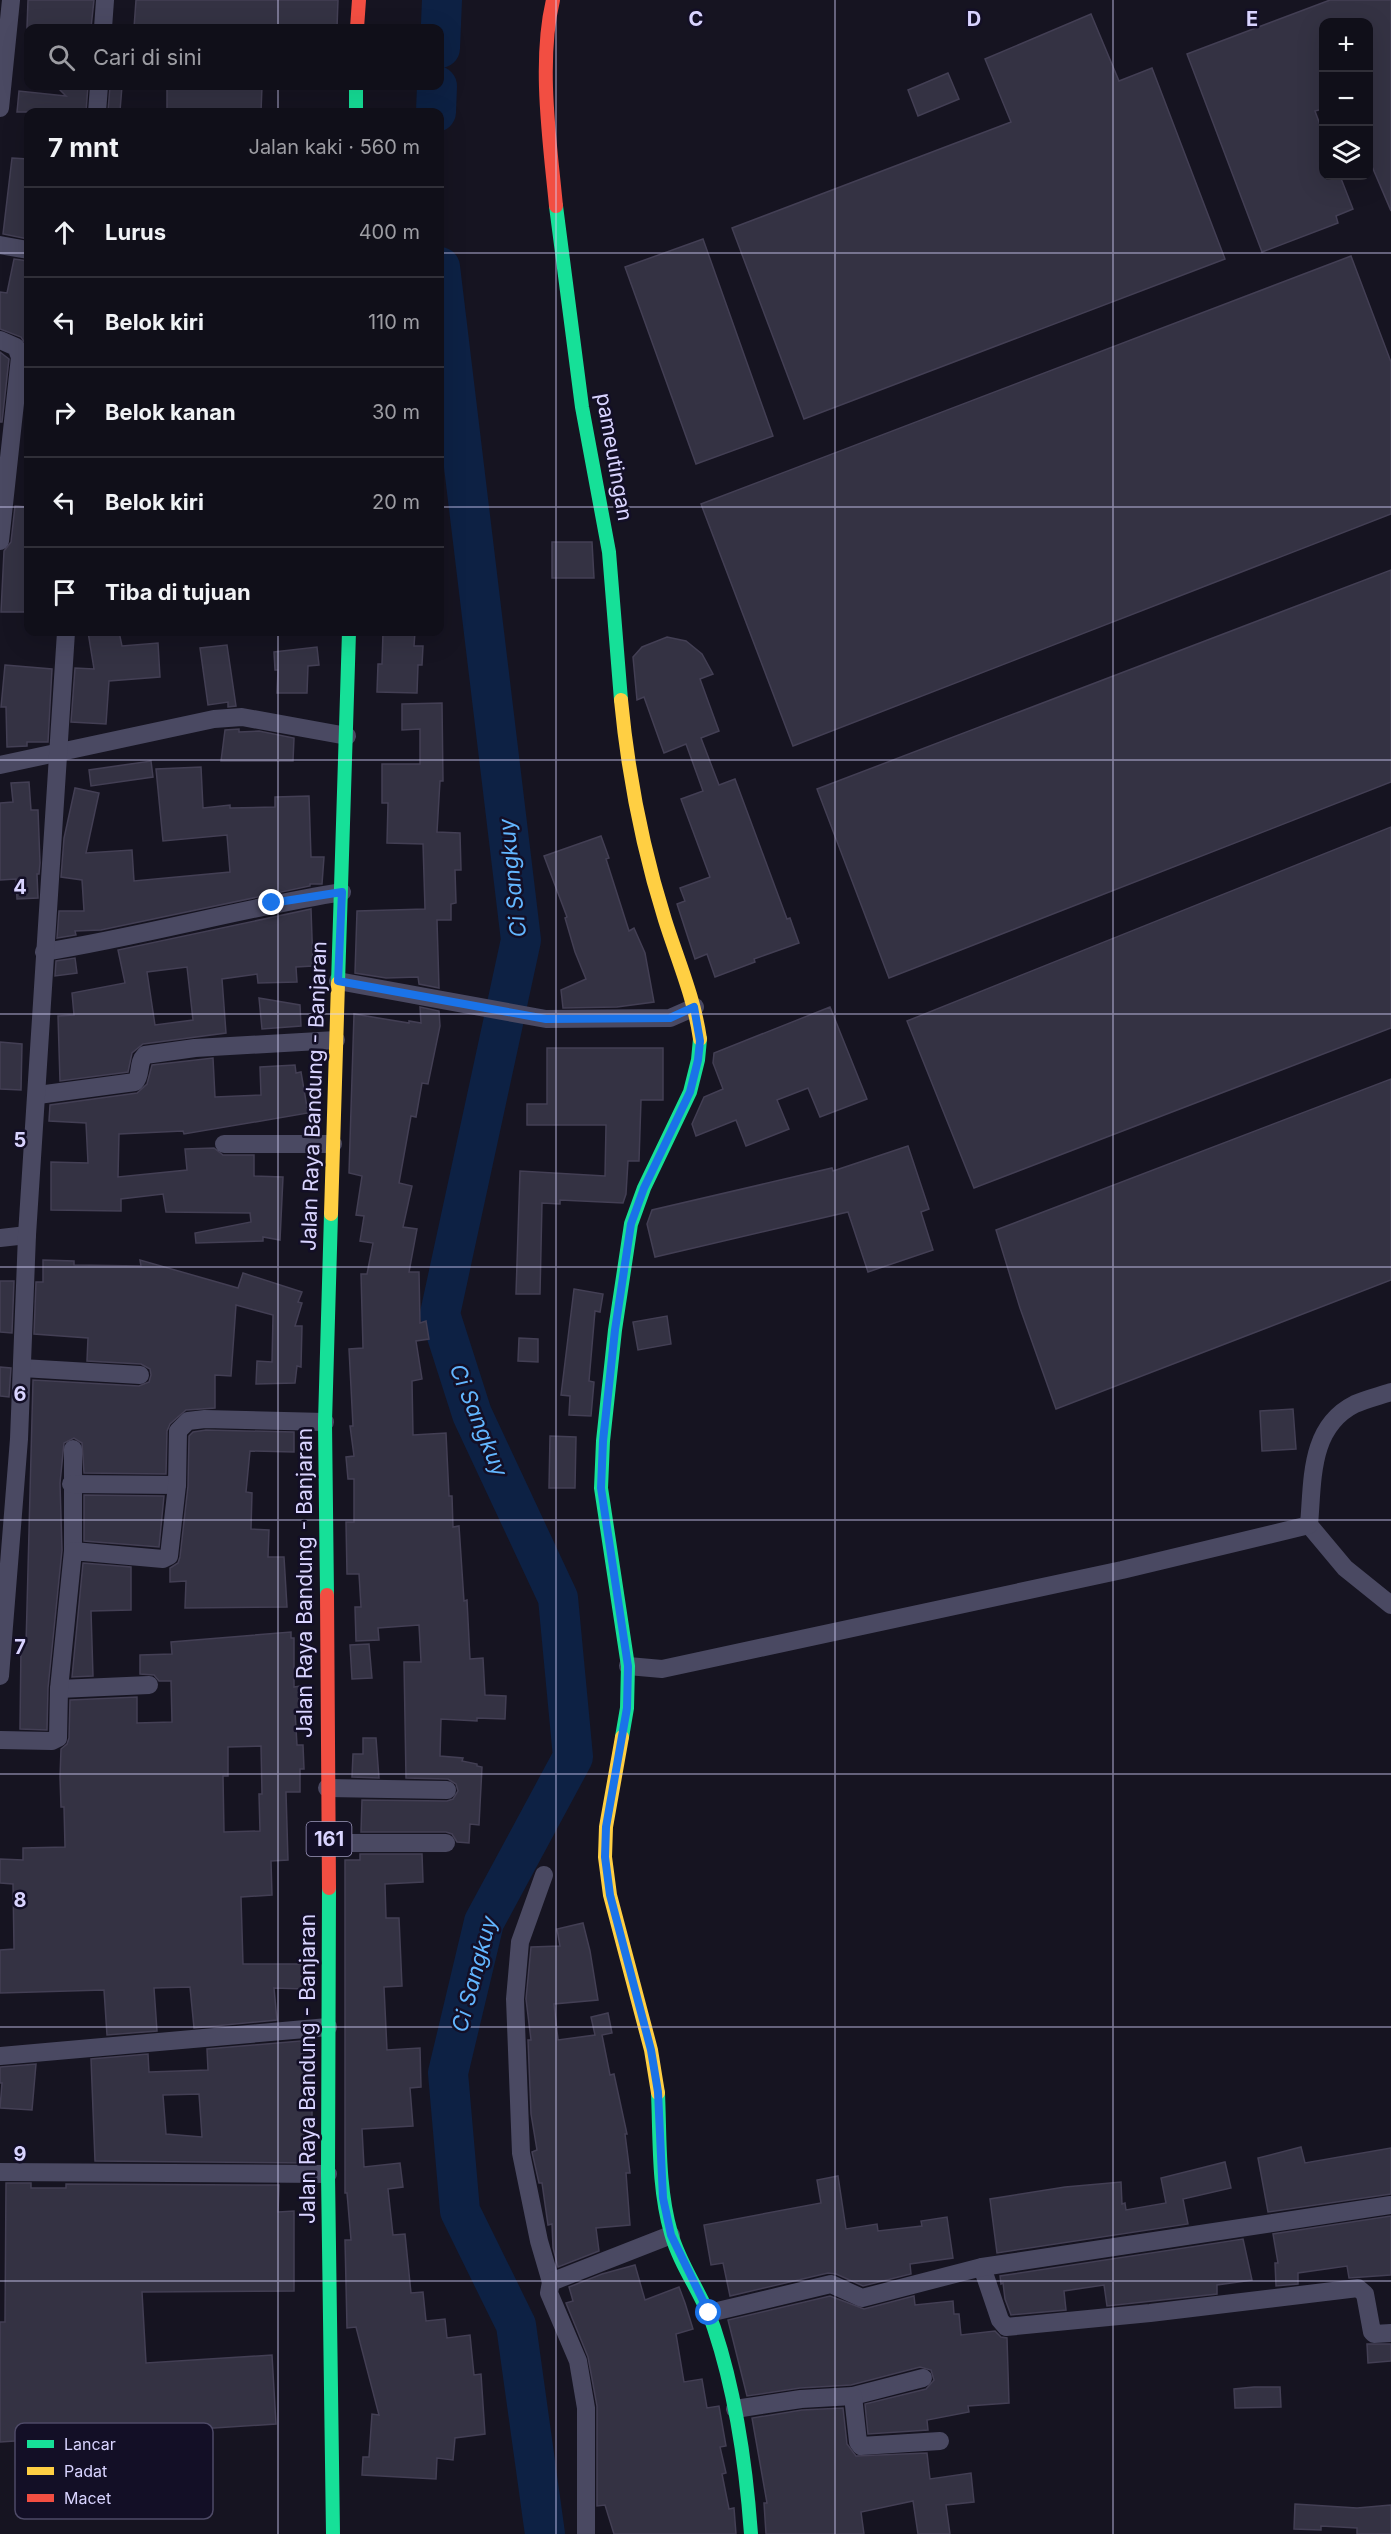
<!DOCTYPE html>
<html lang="id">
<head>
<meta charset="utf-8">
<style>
	:root { --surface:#100f19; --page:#191822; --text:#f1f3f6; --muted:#9c9ca2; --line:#302f38 }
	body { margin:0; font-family:Inter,sans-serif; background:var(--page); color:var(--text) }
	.controls { position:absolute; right:18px; top:18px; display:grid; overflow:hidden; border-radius:12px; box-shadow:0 6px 24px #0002 }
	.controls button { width:54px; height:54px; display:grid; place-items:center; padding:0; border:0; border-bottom:2px solid var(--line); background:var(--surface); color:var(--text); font:30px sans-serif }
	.stop { position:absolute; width:18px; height:18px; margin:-14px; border:4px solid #1a73e8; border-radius:50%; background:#fff }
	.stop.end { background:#1a73e8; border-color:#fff; box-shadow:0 2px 6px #0008 }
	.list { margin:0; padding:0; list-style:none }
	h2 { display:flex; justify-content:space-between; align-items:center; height:78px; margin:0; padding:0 24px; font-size:26px }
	h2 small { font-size:20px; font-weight:400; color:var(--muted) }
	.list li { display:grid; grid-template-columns:39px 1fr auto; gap:18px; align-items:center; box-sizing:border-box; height:90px; padding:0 24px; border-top:2px solid var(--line) }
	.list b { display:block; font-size:22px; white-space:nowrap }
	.list em { font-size:20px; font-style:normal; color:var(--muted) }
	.icon { flex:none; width:33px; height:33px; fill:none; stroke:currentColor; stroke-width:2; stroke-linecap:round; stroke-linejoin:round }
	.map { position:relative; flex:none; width:1391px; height:2534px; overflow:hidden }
	.search { position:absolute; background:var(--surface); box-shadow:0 6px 24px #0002; left:24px; top:24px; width:420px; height:66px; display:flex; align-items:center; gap:15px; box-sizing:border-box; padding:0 21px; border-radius:12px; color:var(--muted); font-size:22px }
	.panel { position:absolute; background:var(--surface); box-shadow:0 6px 24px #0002; left:24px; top:108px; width:420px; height:528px; border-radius:12px }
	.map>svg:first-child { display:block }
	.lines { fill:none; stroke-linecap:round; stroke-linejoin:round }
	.river { stroke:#0d2144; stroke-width:40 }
	.building { fill:#343243; stroke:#433f54; stroke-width:1.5; fill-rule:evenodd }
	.street { stroke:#4a4962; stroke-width:18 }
	.fast { stroke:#16e098; stroke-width:14 }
	.slow { stroke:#ffcf43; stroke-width:14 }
	.jam { stroke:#f24e42; stroke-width:14 }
	.route { stroke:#1a73e8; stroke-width:8 }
	.grid { fill:none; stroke:#d9d4ff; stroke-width:1.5; stroke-opacity:0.55 }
	.labels { text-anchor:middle; stroke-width:5; stroke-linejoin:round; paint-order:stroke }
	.shield { fill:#130f26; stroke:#9e99be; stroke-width:1.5 }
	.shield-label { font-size:20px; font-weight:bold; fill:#d9d4ff }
	.street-label { font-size:21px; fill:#d9d4ff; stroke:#130f26 }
	.water-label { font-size:22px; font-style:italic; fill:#62b6ff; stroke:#130f26 }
	.key { fill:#130f26; stroke:#4e4a67; stroke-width:1.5 }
	.key-label { font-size:16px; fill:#d9d4ff }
	.grid-label { font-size:20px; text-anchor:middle; font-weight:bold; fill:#d9d4ff; stroke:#130f26; stroke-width:5; stroke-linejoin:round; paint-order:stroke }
</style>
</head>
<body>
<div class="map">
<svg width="1391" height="2534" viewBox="0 0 1391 2534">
	<rect width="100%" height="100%" fill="#161421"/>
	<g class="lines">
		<g class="river">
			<polyline points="440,48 442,0"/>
			<polyline points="436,112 437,86"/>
			<polyline points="440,267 521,940 440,1314 472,1414 558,1598 573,1757 484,1922 448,2073 460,2211 516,2325 545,2534"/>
		</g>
	</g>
	<g class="building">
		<polygon points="28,0 94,0 91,28 27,28"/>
		<polygon points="136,0 338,0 337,28 134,28"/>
		<polygon points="1330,0 1391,0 1391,211 1368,157 1368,22 1323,22 1323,109 1315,111 1323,133 1323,176 1340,176 1353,209 1336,216 1338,223 1262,252 1187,54"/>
		<polygon points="1091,14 1119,81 1152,68 1225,259 804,419 732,228 1011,122 985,59"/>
		<polygon points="948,73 959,99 918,116 908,90"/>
		<polygon points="56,86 88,86 86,112 17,112 19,91 66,96"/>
		<polygon points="110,86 122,86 120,111 108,111"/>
		<polygon points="167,86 262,86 261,112 167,112"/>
		<polygon points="12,158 28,159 28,239 3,234"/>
		<polygon points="703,239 773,436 696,464 625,267"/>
		<polygon points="1351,256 1391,362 1391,514 793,746 701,504"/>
		<polygon points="14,259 28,261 28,348 21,337 0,329 0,292 7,293"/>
		<polygon points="0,352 9,359 2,422 0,422"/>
		<polygon points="15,506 28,507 28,612 1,612 4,551 11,542"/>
		<polygon points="552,542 592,542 594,578 552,578"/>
		<polygon points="1391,570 1391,782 889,978 817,789"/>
		<polygon points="88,632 119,632 122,646 158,643 160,677 109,681 106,724 71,722 75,668 94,669"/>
		<polygon points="383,632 415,632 414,646 423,646 422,665 418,665 417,693 377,692 378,664 382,664"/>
		<polygon points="667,637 686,641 702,654 713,674 700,679 719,731 701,738 719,785 735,779 787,919 790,918 799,943 754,959 755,962 715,977 707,954 695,959 677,904 685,901 680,888 710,877 681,799 703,791 686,744 664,753 644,697 637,700 633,657 642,647"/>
		<polygon points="227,645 236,706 228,707 228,702 208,705 200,648"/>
		<polygon points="317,647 319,665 308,666 307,693 277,693 278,670 275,670 274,652"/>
		<polygon points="5,665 52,669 48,742 27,742 27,746 7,747 6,707 1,707"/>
		<polygon points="442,703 443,781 440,781 437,832 460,833 461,870 455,870 456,903 451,904 451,920 437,920 439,988 419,984 418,977 386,978 355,973 357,911 425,909 423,844 387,843 388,803 382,803 382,764 420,764 420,729 402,730 402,704"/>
		<polygon points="239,729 239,732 259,731 294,738 293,761 221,761 225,730"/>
		<polygon points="151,761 153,777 91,786 89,770"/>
		<polygon points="201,767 203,808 230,805 230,808 275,807 275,797 309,796 311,857 324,857 322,884 310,884 310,886 101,930 75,931 76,935 57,938 59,911 84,911 82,880 61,877 64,838 75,788 99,793 86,853 132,850 134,881 230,872 227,835 163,841 156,769"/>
		<polygon points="29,782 31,810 38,810 40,863 39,874 37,874 38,898 17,899 16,879 0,880 0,803 13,802 11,783"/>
		<polygon points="1391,827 1391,1028 974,1188 907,1021"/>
		<polygon points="601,836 609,858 606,859 629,931 634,928 645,953 654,1002 617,1007 563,1008 561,990 586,979 575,952 565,918 567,917 544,856"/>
		<path d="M 311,909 L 313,966 L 296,967 L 297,982 L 258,983 L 257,974 L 222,979 L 226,1033 L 143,1044 L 132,1053 L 128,1072 L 60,1081 L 58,1016 L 74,1015 L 72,993 L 125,983 L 118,950 ZM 187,967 L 193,1020 L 155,1025 L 147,972 Z"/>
		<polygon points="75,958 77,973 55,976 56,961"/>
		<polygon points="259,998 300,1005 301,1026 262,1029"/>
		<polygon points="420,1007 439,1011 440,1026 428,1084 422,1083 416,1117 411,1116 399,1183 412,1186 403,1227 417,1229 409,1272 419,1272 420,1323 426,1321 429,1339 416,1341 422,1379 412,1381 413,1435 446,1433 449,1496 452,1496 453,1527 459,1526 464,1601 467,1600 470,1659 483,1658 485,1695 506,1696 505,1719 477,1718 477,1721 441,1719 440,1756 463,1758 462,1761 477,1764 477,1766 482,1767 479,1825 470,1824 469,1843 457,1842 452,1834 446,1832 361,1832 362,1800 447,1801 453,1799 458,1791 456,1784 448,1779 406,1778 404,1662 421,1662 419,1625 378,1628 379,1640 356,1641 355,1607 361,1607 359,1574 347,1574 346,1522 354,1522 354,1479 348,1479 346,1457 354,1456 350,1426 353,1426 349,1349 363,1348 361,1274 367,1274 373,1243 360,1241 364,1216 356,1215 362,1176 349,1173 354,1014 409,1023 409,1021 421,1023"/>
		<polygon points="830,1007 867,1099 820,1117 808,1088 777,1100 789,1129 746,1146 736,1120 696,1136 692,1124 704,1097 723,1089 713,1063 714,1053"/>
		<polygon points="0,1042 22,1044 21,1090 0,1089"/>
		<polygon points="547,1048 663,1048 663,1100 641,1100 639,1161 628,1161 626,1194 623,1203 560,1200 560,1204 542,1203 540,1294 516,1294 520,1171 605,1176 606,1125 527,1125 527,1104 547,1104"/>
		<polygon points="213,1058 215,1097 261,1095 260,1067 295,1065 296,1073 301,1072 308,1113 184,1134 183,1131 119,1134 118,1177 187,1170 185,1149 214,1148 223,1155 254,1155 254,1176 283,1177 280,1240 263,1237 263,1241 196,1243 195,1233 251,1222 250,1213 166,1212 163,1194 121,1199 121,1211 51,1210 51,1162 88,1163 86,1123 49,1121 50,1105 137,1093 147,1084 152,1065"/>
		<polygon points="1391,1079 1391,1280 1056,1409 1020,1308 996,1230"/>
		<polygon points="908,1146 929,1209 921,1212 933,1250 868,1272 848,1212 655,1257 647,1224 652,1210 832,1168 833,1171"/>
		<polygon points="43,1260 74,1261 74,1265 141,1266 140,1260 238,1288 243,1273 302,1292 298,1302 302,1303 295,1326 302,1326 301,1367 297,1366 295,1383 256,1384 257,1361 272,1362 273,1315 236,1305 231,1376 215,1375 215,1408 186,1410 170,1424 167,1431 166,1474 84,1473 82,1443 74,1438 64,1443 60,1483 62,1550 48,1688 47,1730 20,1729 21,1645 26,1645 33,1380 139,1386 149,1382 151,1375 150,1369 141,1364 87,1361 88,1338 34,1334 36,1282 43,1282"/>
		<polygon points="0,1281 14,1281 12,1333 0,1332"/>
		<polygon points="574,1289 603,1294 600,1312 595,1311 589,1381 594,1382 591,1416 569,1415 570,1396 561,1395"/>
		<polygon points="667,1316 671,1344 638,1350 633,1322"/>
		<polygon points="519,1338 538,1339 538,1362 518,1361"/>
		<polygon points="0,1367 11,1368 9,1397 0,1396"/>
		<polygon points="1293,1409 1296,1449 1262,1451 1260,1411"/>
		<polygon points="206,1430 294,1432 294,1452 250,1451 246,1492 252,1493 251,1529 269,1530 268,1557 284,1557 287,1607 185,1608 186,1581 170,1582 170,1568 178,1563 180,1557 188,1486 189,1436 193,1432"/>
		<polygon points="550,1436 576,1437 575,1488 549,1488"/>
		<polygon points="84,1495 164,1496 159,1547 84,1541"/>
		<polygon points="83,1563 131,1567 131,1610 91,1611 93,1676 72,1677"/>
		<path d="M 291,1632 L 291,1638 L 294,1638 L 294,1687 L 300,1686 L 302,1710 L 295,1711 L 297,1745 L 303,1745 L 304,1769 L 300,1769 L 300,1792 L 286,1792 L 288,1860 L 271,1861 L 272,1895 L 241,1897 L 243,1964 L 304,1964 L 304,1989 L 274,1988 L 277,2020 L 194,2028 L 190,1987 L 154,1988 L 157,2031 L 107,2035 L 104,1990 L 0,1993 L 0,1950 L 14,1949 L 13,1884 L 0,1883 L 0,1859 L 23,1860 L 23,1848 L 65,1847 L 64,1807 L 61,1807 L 60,1777 L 61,1749 L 67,1744 L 69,1738 L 70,1700 L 137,1697 L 137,1723 L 172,1722 L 171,1681 L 159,1681 L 154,1675 L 140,1674 L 140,1655 L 172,1654 L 171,1642 ZM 261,1746 L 262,1794 L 259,1794 L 260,1831 L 224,1832 L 223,1776 L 228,1776 L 228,1747 Z"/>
		<polygon points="369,1644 372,1678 352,1679 350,1645"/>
		<polygon points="363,1738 376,1738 379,1778 352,1777 353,1754 363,1754"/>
		<polygon points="360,1854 422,1854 423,1882 385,1884 386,1918 399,1918 402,1986 384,1987 387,2050 420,2048 421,2087 410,2088 413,2126 362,2129 364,2167 400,2163 403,2187 388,2189 393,2235 405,2234 411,2293 423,2292 426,2321 445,2319 447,2338 470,2335 474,2375 481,2374 485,2434 455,2438 453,2460 437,2458 436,2479 362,2475 363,2457 369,2457 372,2414 379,2415 356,2327 347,2328 345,2240 351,2240 347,2193 345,2193 345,1860 360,1860"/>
		<polygon points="583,1923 590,1951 598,2000 554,2004 558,2040 595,2035 591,2017 608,2013 612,2033 602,2035 610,2075 614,2074 627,2134 625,2134 630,2173 626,2173 630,2225 596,2228 599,2251 558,2267 553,2248 552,2224 548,2225 542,2183 539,2183 532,2152 537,2150 531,2114 528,2040 531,2040 526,1999 531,1947 560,1946 557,1929"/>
		<path d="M 312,2040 L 312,2163 L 95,2161 L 91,2059 L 148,2054 L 149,2072 L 208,2070 L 207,2049 ZM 199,2094 L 202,2137 L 166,2134 L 163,2095 Z"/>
		<polygon points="36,2064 32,2110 0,2108 2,2083 0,2083 0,2067"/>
		<polygon points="1301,2147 1305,2163 1391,2148 1391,2194 1268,2212 1258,2158"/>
		<polygon points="1225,2162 1231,2188 1183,2199 1188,2224 997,2253 990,2199 1065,2187 1121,2182 1122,2204 1125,2203 1126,2210 1166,2203 1161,2178"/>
		<polygon points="838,2176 846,2229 877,2224 878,2231 922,2226 921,2221 947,2217 953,2258 910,2264 911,2274 863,2286 836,2274 828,2273 730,2296 723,2263 711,2265 704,2225 821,2203 817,2180"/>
		<polygon points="6,2183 31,2183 31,2188 66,2188 66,2184 279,2185 278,2212 294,2211 294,2291 142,2292 146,2363 272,2355 276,2424 0,2442 0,2322 5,2322"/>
		<polygon points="1391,2216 1391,2275 1349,2278 1347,2266 1298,2273 1298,2284 1276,2286 1275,2263 1278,2263 1273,2234"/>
		<polygon points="1243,2239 1252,2280 1217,2285 1217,2294 1107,2306 1104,2285 1064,2291 1066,2310 1011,2315 1005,2299 1003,2283 1001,2284 1000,2276"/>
		<polygon points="635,2265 645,2300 679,2287 685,2303 693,2329 676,2334 684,2382 702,2379 707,2408 719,2406 726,2446 720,2447 726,2473 722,2474 729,2509 734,2508 736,2534 614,2534 605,2505 597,2506 597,2406 588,2357 566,2303 573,2301 569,2287 602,2274"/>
		<polygon points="830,2296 864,2309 914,2296 915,2305 953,2301 954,2314 959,2314 961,2335 995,2331 1001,2337 1007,2338 1009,2403 968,2406 969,2412 927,2420 928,2430 868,2434 865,2404 926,2389 934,2380 931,2370 920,2367 851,2385 800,2388 747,2396 728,2320"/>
		<polygon points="1367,2344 1391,2344 1391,2361 1368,2363"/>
		<polygon points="1254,2387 1280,2387 1281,2407 1235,2408 1234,2389"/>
		<polygon points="843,2408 847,2444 856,2456 927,2453 930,2479 971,2473 974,2502 946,2505 950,2534 918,2534 913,2501 861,2512 864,2534 766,2534 764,2503 767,2503 752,2418 802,2410"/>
		<polygon points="1295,2504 1357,2508 1391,2505 1391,2534 1357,2534 1357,2528 1321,2526 1321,2530 1294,2529"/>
	</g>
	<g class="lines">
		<g class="street">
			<polyline points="103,28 105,0"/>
			<polyline points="0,108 11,0"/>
			<polyline points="97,112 99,86"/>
			<polyline points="0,245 28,250"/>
			<polyline points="0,340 16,347 20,357 0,541"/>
			<polyline points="0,765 214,719 242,717 347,736"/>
			<path d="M 44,952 C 144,936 242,908 342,892"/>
			<polyline points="338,981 546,1019 670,1018 695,1007"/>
			<path d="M 38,1095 L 135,1082 C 142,1075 137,1063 145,1055 L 195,1048 L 336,1040"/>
			<polyline points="224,1144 333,1144"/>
			<polyline points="0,1238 27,1235"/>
			<polyline points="22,1368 140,1375"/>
			<path d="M 1391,1392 C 1379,1396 1366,1399 1355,1404 C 1309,1427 1313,1480 1309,1525 L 1345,1568 L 1391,1605"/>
			<polyline points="73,1449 73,1551"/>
			<polyline points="71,1484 177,1485"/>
			<polyline points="628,1666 662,1669 1122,1570 1309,1525"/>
			<polyline points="0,1676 19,1439 27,1235 66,632"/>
			<polyline points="59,1689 149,1685"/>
			<polyline points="0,1740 52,1741 58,1738 59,1689 73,1551 163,1559 169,1556 177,1485 178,1431 188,1421 205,1419 325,1422"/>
			<polyline points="327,1788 447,1790"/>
			<polyline points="329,1843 446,1843"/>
			<polyline points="544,1875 520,1942 515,1999 521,2153 539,2241 551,2282"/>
			<polyline points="0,2056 328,2027"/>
			<polyline points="0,2172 328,2174"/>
			<polyline points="982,2267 1000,2320 1006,2327 1150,2313 1358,2288 1365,2294 1372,2332 1374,2334 1391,2333"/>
			<polyline points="709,2313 831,2284 862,2298 982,2267 1391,2205"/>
			<polyline points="853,2396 923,2378"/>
			<polyline points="735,2409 801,2399 853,2396 858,2442 861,2446 940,2441"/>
			<polyline points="586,2534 586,2408 578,2361 549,2293 551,2282 671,2235"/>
		</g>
		<g class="fast">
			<polyline points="356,86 356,112"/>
			<polyline points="556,206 582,407 609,552 621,700"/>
			<polyline points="338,983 349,632"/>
			<polyline points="327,1595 325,1422 331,1214"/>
			<polyline points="622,1737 627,1708 628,1666 601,1488 603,1441 615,1330 631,1224 644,1188 690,1092 698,1060 700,1039"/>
			<polyline points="329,1888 328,2174 333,2534"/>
			<path d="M 658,2093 C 660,2139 658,2188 671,2233 C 680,2266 703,2295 714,2328 C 736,2394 746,2465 751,2534"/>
		</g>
		<g class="slow">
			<path d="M 621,700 C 628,773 643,850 665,920 C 678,961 694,997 700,1039"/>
			<polyline points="331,1214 338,983"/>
			<polyline points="622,1737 606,1827 605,1857 610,1895 651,2050 658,2093"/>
		</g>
		<g class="jam">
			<path d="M 553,0 C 538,62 550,143 556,206"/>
			<polyline points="357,28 359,0"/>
			<polyline points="327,1595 329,1888"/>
		</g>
	</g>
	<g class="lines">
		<polyline class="route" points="272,903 342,892 338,981 546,1019 670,1018 694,1007 700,1041 698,1060 690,1092 644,1188 631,1224 615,1330 603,1441 601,1488 628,1666 627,1708 606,1827 605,1857 610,1895 651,2050 658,2092 663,2198 671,2235 709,2313"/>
	</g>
	<path class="grid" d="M 278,0 L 278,28M 556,0 L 556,2534M 835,0 L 835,2534M 1113,0 L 1113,2534M 278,86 L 278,112M 0,253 L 28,253M 440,253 L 1391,253M 0,507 L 28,507M 440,507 L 1391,507M 278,632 L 278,2534M 0,760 L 1391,760M 0,1014 L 1391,1014M 0,1267 L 1391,1267M 0,1520 L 1391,1520M 0,1774 L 1391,1774M 0,2027 L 1391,2027M 0,2281 L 1391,2281"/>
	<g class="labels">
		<rect class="shield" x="306.5" y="1822" width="45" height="34" rx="4.5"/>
		<g class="shield-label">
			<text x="329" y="1846">161</text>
		</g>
		<g class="street-label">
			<text transform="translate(614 457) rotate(80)" y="7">pameutingan</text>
			<text transform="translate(314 1096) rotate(-88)" y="7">Jalan Raya Bandung - Banjaran</text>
			<text transform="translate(305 1583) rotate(-90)" y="7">Jalan Raya Bandung - Banjaran</text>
			<text transform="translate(308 2069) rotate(-90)" y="7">Jalan Raya Bandung - Banjaran</text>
		</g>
		<g class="water-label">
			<text transform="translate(512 878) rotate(-96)" y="8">Ci Sangkuy</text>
			<text transform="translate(479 1420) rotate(68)" y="8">Ci Sangkuy</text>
			<text transform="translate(474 1974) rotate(-75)" y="8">Ci Sangkuy</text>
		</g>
	</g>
	<rect x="15" y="2423" width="198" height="96" rx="9" class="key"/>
	<rect x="27" y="2440" width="27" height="8" fill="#16e098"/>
	<rect x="27" y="2467" width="27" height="8" fill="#ffcf43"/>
	<rect x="27" y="2494" width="27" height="8" fill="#f24e42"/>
	<g class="key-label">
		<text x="64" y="2450">Lancar</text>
		<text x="64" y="2477">Padat</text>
		<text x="64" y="2504">Macet</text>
	</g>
	<g class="grid-label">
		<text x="696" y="26">C</text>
		<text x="974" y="26">D</text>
		<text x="1252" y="26">E</text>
		<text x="20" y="894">4</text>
		<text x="20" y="1147">5</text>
		<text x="20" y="1401">6</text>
		<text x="20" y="1654">7</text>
		<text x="20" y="1907">8</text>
		<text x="20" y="2161">9</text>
	</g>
</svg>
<div class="controls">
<button>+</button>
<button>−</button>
<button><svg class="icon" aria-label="layers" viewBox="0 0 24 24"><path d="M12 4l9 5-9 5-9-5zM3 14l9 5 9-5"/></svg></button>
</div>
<div class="stop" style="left:709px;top:2313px"></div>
<div class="stop end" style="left:272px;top:903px"></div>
<div class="search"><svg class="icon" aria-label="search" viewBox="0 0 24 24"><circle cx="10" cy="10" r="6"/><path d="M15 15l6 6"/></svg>Cari di sini</div>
<section class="panel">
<h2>7 mnt<small>Jalan kaki · 560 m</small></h2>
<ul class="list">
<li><svg class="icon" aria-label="ahead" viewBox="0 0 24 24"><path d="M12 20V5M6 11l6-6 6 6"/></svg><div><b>Lurus</b></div><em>400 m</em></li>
<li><svg class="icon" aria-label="left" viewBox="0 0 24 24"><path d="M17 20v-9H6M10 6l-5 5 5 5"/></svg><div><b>Belok kiri</b></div><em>110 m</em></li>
<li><svg class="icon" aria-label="right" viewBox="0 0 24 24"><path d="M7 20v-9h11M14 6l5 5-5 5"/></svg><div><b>Belok kanan</b></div><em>30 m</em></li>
<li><svg class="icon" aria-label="left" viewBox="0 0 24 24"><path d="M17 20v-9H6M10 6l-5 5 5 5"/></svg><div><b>Belok kiri</b></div><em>20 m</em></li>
<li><svg class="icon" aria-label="arrive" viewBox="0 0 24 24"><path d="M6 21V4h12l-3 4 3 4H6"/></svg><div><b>Tiba di tujuan</b></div></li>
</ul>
</section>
</div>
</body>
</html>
